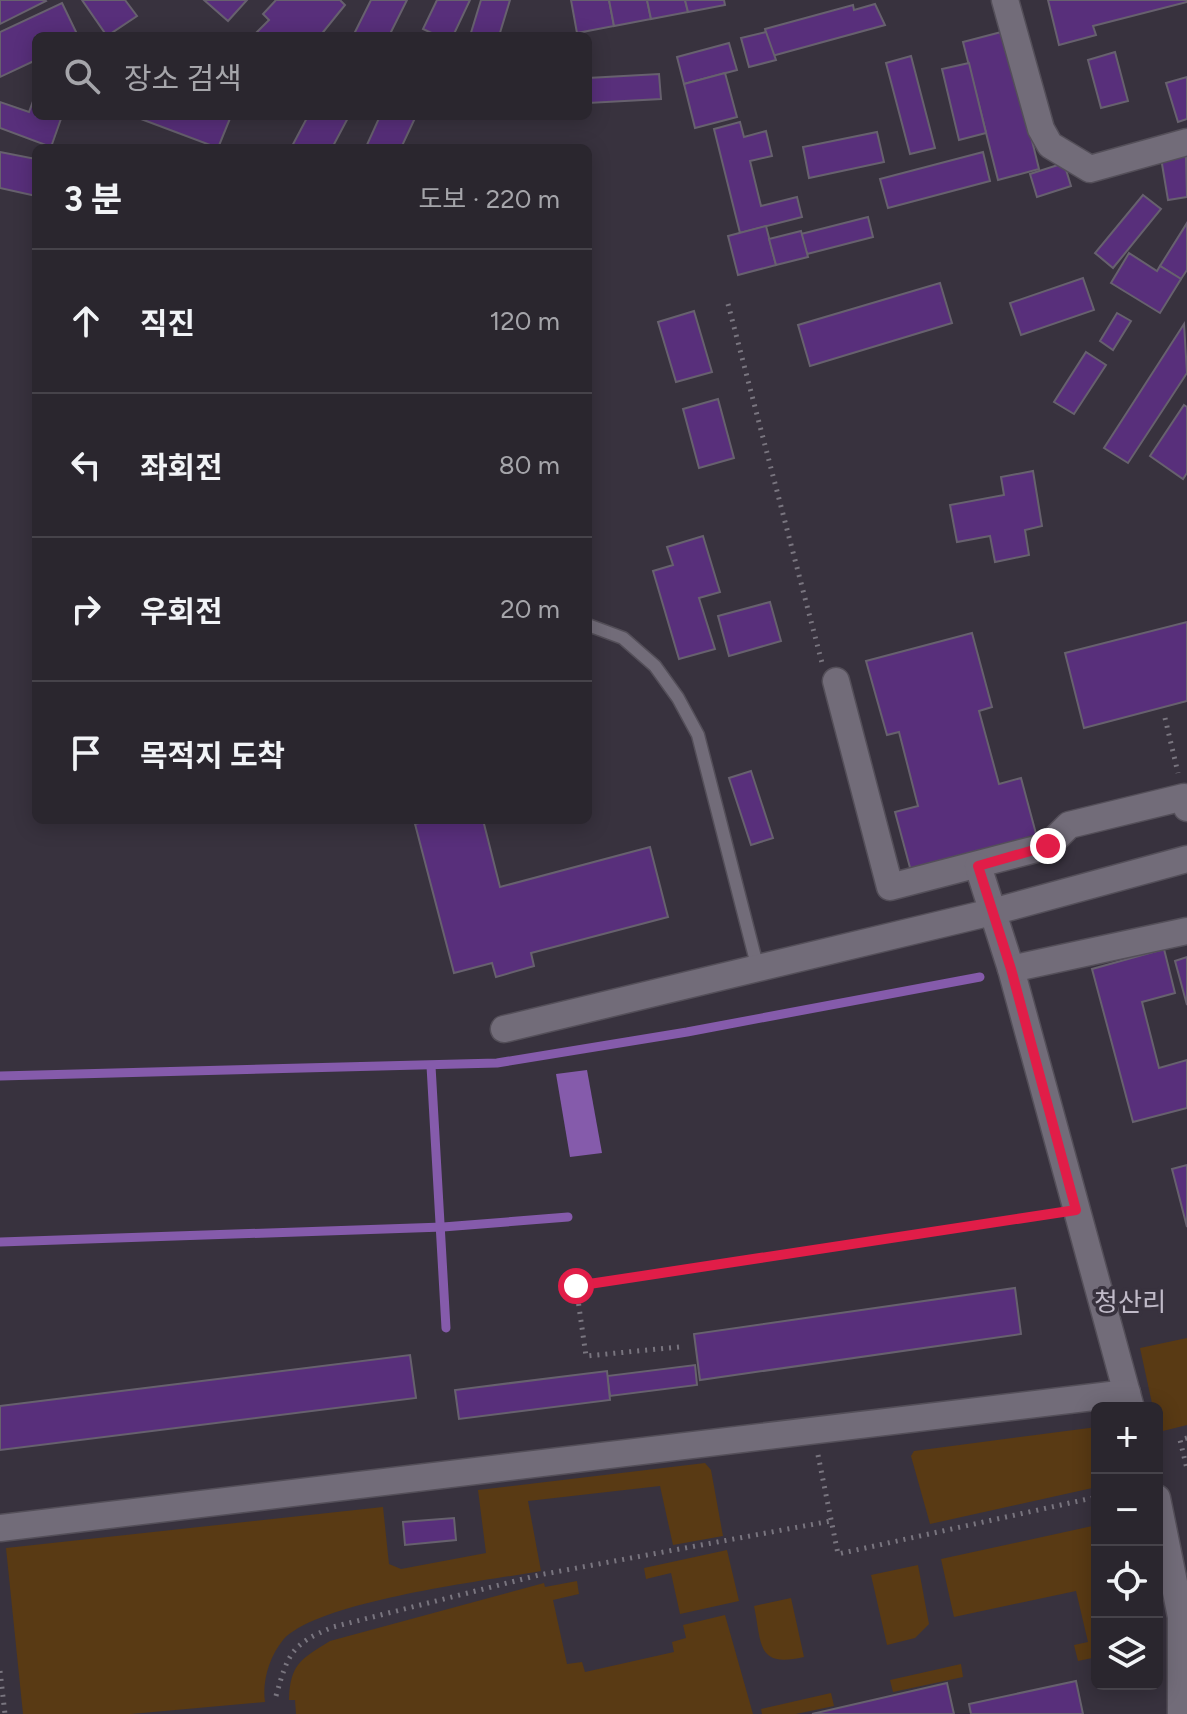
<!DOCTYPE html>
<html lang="ko">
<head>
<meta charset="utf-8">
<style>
	:root { --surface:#2a262e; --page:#36323a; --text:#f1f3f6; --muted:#a5a5aa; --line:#46434a }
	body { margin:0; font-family:Figtree,"Noto Sans KR",sans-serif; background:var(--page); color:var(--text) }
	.controls { position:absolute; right:24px; bottom:24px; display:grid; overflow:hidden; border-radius:12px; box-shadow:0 4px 20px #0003 }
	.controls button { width:72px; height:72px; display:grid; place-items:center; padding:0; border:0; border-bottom:2px solid var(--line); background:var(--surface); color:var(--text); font:40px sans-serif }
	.stop { position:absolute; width:24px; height:24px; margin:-18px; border:6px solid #e11d48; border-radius:50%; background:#fff }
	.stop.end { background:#e11d48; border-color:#fff; box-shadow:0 2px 8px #0008 }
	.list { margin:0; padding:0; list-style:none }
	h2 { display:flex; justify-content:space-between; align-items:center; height:104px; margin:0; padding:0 32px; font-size:34px }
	h2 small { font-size:26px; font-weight:400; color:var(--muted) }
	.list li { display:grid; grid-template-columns:52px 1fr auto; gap:24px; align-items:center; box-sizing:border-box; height:144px; padding:0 32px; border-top:2px solid var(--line) }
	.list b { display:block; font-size:30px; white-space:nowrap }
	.list em { font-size:26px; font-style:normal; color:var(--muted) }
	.icon { flex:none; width:44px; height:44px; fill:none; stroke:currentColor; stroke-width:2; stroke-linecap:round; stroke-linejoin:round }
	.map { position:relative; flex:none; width:1187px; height:1714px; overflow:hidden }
	.search { position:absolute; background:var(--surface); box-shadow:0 4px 20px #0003; left:32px; top:32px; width:560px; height:88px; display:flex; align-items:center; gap:20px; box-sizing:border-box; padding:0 28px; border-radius:12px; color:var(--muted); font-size:30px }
	.panel { position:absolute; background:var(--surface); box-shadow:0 4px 20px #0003; left:32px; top:144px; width:560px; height:680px; border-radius:12px }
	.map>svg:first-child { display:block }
	.green { fill:#593a14 }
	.water { fill:#855bab }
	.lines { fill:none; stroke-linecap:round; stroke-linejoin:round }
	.stream { stroke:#855bab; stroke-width:9 }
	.building { fill:#582f7b; stroke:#67616e; stroke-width:2 }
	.lane-casing { stroke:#544f59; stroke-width:15 }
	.street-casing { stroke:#544f59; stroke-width:29 }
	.path { stroke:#79757f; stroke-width:5; stroke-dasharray:2 6; stroke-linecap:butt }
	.lane { stroke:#726c79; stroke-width:12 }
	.street { stroke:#726c79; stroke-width:26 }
	.route { stroke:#e11d48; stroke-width:10 }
	.labels { text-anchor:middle; stroke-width:7; stroke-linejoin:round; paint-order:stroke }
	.quarter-label { font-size:26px; fill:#c1bbc9; stroke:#38323e }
</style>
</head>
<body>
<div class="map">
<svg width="1187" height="1714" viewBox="0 0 1187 1714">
	<rect width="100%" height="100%" fill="#38323e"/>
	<g class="green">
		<polygon points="1187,1338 1187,1425 1159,1432 1157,1408 1153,1408 1140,1348"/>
		<polygon points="1097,1427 1097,1487 930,1524 911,1456 914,1451"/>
		<path d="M 705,1463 L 711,1470 L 723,1536 L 673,1545 L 660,1486 L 528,1501 L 541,1571 C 486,1581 318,1601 283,1640 C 269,1657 262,1682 265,1702 L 131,1714 L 23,1714 L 6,1548 L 383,1507 L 389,1564 L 401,1569 L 486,1553 L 478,1490 Z"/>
		<polygon points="1097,1525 1097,1657 1078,1661 1074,1645 1088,1642 1076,1591 954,1617 941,1559"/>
		<polygon points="727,1550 739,1601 680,1614 671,1573 646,1579 644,1568"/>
		<polygon points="918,1565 929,1624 915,1638 887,1645 871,1575"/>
		<path d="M 577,1581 L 579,1594 L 553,1600 L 567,1664 L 582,1662 L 585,1672 L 674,1652 L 672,1642 L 686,1638 L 683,1625 L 725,1615 L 753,1714 L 296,1714 L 295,1700 L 289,1700 C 290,1664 301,1659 330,1641 L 544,1583 L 545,1587 Z"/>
		<path d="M 791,1598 L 804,1657 C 756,1668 762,1644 754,1606 Z"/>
		<polygon points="961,1664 963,1677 893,1692 890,1680"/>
		<polygon points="831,1693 834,1706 796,1714 762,1714 761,1709"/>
	</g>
	<polygon class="water" points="587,1070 602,1153 570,1157 556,1074"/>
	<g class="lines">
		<g class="stream">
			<polyline points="431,1066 446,1328"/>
			<polyline points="0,1076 497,1063 687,1032 980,977"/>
			<polyline points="0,1242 443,1227 568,1217"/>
		</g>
	</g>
	<g class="building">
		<polygon points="0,0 45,0 46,1 0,24"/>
		<polygon points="82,0 125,0 137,16 107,36"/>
		<polygon points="204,0 247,0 228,21"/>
		<polygon points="276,0 340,0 345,5 320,36 253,36 269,20 263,14"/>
		<polygon points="371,0 407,0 389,36 353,36"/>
		<polygon points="437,0 470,0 453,36 438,36 423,29"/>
		<polygon points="481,0 510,0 499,36 470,36"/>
		<polygon points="571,0 609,0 614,26 577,33"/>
		<polygon points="609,0 647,0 651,19 614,26"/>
		<polygon points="647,0 685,0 688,12 651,19"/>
		<polygon points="685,0 724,0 725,5 688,12"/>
		<polygon points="1048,0 1187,0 1187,2 1093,26 1096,35 1059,45"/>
		<polygon points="62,3 78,36 36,36 36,60 0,77 0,32"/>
		<polygon points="875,4 885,25 772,56 765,29 853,5 854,10"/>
		<polygon points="1005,31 1039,169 998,180 963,42"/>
		<polygon points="766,32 776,60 749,67 741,38"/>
		<polygon points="729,43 737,70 684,84 677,57"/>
		<polygon points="1115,52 1128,101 1101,108 1088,60"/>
		<polygon points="911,56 935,148 910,154 886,63"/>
		<polygon points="969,63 986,133 959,140 942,69"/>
		<polygon points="725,73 737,117 695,128 684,84"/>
		<polygon points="659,74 661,99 588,103 588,78"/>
		<polygon points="1187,77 1187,119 1178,122 1166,83"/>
		<polygon points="36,93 36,116 62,116 51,147 0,128 0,102 29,112"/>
		<polygon points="133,116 203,118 231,116 218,148"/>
		<polygon points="308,116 349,116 332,148 291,148"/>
		<polygon points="380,116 416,116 401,148 366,147"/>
		<polygon points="740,122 744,137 766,131 772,156 750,161 761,206 797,197 802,217 740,233 714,129"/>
		<polygon points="877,132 884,162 809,178 803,147"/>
		<polygon points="0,152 36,159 36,196 0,188"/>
		<polygon points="983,152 990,181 888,208 880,179"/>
		<polygon points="1186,154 1187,197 1168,200 1161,158"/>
		<polygon points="1064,163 1071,186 1037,197 1030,174"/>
		<polygon points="1143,195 1161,209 1113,268 1095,253"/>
		<polygon points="868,217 873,237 807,254 801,234"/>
		<polygon points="1187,223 1187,270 1181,279 1160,266"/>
		<polygon points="766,226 776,265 738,275 728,236"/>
		<polygon points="801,231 808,257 776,265 769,239"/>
		<polygon points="1129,253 1157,271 1160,266 1181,279 1160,313 1111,283"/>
		<polygon points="1083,278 1094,310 1021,335 1010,303"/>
		<polygon points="940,283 952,323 810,366 798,325"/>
		<polygon points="694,311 712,372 676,382 658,322"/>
		<polygon points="1117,313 1131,321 1113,350 1100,341"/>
		<polygon points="1184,324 1187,373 1128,463 1104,448"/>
		<polygon points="1086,352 1106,365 1074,414 1054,402"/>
		<polygon points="718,399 734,458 699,468 683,409"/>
		<polygon points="1184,405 1187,407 1187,473 1183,479 1150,456"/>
		<polygon points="1033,471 1042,526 1025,530 1029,555 995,562 990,536 957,542 950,505 1004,495 1001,477"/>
		<polygon points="703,536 720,592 699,598 715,649 679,659 653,571 673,565 667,547"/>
		<polygon points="770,602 781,641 729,656 718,616"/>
		<polygon points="1187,622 1187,701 1084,728 1065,653"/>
		<polygon points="972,633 992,707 979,711 999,784 1021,778 1038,841 912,875 895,812 918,806 899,732 887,735 866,661"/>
		<polygon points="751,771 773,838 751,845 729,778"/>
		<polygon points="431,820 483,820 500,887 650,847 668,917 531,953 534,966 496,977 492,963 454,973 415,824"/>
		<polygon points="1164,949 1175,993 1142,1002 1159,1068 1187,1060 1187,1108 1133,1122 1092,969"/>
		<polygon points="1187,957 1187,1005 1175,961"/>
		<polygon points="1187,1165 1187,1227 1172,1169"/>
		<polygon points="1015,1288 1021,1334 700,1380 694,1334"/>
		<polygon points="410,1355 416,1398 0,1450 0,1406"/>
		<polygon points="695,1365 697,1385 610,1396 607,1376"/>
		<polygon points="607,1371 610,1400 459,1419 455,1390"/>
		<polygon points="454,1518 456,1540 405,1545 403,1522"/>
		<polygon points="1076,1681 1083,1714 971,1714 969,1704"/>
		<polygon points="947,1683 954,1714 812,1714"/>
	</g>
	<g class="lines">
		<defs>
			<polyline id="lane" points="588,625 623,638 655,666 678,698 698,735 757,965"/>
			<g id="street">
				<polyline points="1005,0 1041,129 1050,145 1090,169 1187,142"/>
				<polyline points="836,681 890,887 1048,846 1069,825 1184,797 1187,808"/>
				<polyline points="978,866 1011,969 1131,1408"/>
				<polyline points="1011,969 1187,931"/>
				<polyline points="504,1029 992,912 1187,859"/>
				<polyline points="1157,1498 1181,1617 1181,1714"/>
				<polyline points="0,1528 1127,1393"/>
			</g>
		</defs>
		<use href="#lane" class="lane-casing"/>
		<use href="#street" class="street-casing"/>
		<g class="path">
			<polyline points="728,304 822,663"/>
			<polyline points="1165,718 1178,773"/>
			<polyline points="679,1347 586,1356 576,1286 1052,1213"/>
			<polyline points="1187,1438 1180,1440 1187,1469"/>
			<polyline points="818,1455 838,1554 1097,1497"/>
			<polyline points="0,1671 5,1714"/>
			<path d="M 276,1696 C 288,1654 291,1644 333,1627 L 539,1575 L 831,1521"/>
		</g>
		<use href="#lane" class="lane"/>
		<use href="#street" class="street"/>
	</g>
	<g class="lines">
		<polyline class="route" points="576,1286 1076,1210 1011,969 978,866 1048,846"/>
	</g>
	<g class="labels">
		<g class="quarter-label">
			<text x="1130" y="1311">청산리</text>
		</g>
	</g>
</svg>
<div class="controls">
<button>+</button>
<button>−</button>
<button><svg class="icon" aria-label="locate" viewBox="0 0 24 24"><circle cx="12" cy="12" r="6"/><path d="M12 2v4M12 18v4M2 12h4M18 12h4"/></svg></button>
<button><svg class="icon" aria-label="layers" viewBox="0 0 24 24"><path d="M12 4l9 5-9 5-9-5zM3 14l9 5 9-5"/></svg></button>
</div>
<div class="stop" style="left:576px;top:1286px"></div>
<div class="stop end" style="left:1048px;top:846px"></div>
<div class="search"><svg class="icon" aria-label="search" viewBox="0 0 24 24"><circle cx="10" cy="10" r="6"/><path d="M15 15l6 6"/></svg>장소 검색</div>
<section class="panel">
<h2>3 분<small>도보 · 220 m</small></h2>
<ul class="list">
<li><svg class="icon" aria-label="ahead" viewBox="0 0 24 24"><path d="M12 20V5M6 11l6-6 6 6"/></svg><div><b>직진</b></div><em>120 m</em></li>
<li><svg class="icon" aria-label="left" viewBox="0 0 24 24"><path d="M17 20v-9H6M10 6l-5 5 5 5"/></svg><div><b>좌회전</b></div><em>80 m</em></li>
<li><svg class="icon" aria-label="right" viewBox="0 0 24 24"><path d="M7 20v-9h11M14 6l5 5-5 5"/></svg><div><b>우회전</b></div><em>20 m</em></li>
<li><svg class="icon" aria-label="arrive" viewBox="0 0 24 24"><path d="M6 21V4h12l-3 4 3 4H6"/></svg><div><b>목적지 도착</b></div></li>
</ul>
</section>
</div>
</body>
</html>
